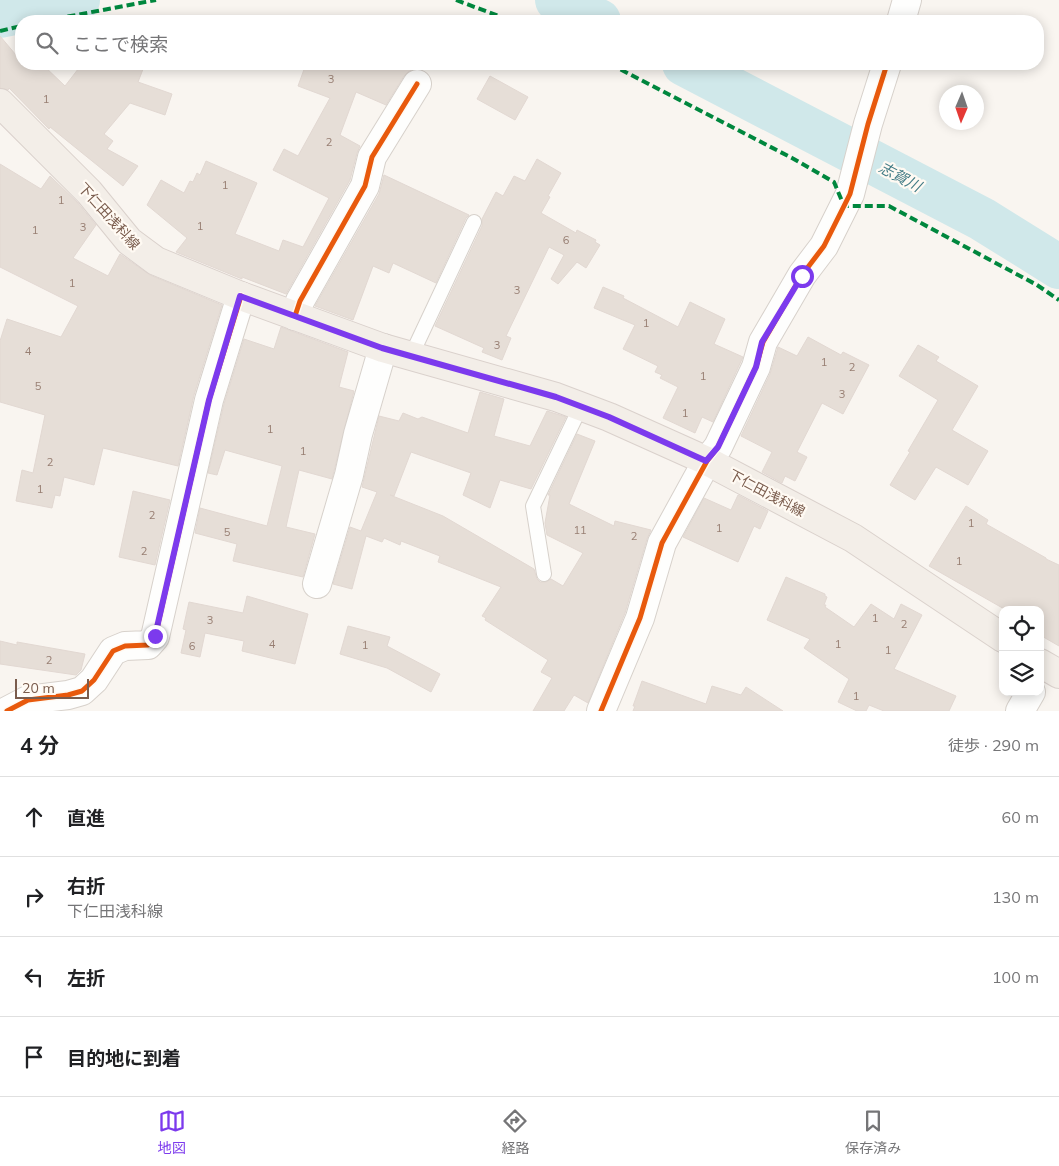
<!DOCTYPE html>
<html lang="ja">
<head>
<meta charset="utf-8">
<style>
	:root { --surface:#fff; --page:#f2f2f2; --text:#202124; --muted:#757577; --line:#e0e0e0; --accent:#7c3aed }
	body { margin:0; font-family:Mulish,"Noto Sans JP",sans-serif; background:var(--page); color:var(--text) }
	.controls { position:absolute; right:15px; bottom:15px; display:grid; overflow:hidden; border-radius:10px; box-shadow:0 2px 12px #0003 }
	.controls button { width:45px; height:45px; display:grid; place-items:center; padding:0; border:0; border-bottom:1px solid var(--line); background:var(--surface); color:var(--text); font:25px sans-serif }
	.compass { position:absolute; left:939px; top:85px; width:45px; height:45px; border-radius:50%; background:var(--surface); box-shadow:0 2px 12px #0003; rotate:182deg }
	.scale { position:absolute; left:15px; bottom:12px; width:74px; box-sizing:border-box; padding-left:5px; border:2px solid #7a5c4d; border-top:0; font-size:14px; line-height:18px; white-space:nowrap; color:#7a5c4d; -webkit-text-stroke:4px #fffaf3; paint-order:stroke }
	.stop { position:absolute; width:15px; height:15px; margin:-11px; border:4px solid #7c3aed; border-radius:50%; background:#fff }
	.stop.end { background:#7c3aed; border-color:#fff; box-shadow:0 1px 5px #0008 }
	.list { margin:0; padding:0; list-style:none }
	h2 { display:flex; justify-content:space-between; align-items:center; height:65px; margin:0; padding:0 20px; font-size:21px }
	h2 small { font-size:16px; font-weight:400; color:var(--muted) }
	.list li { display:grid; grid-template-columns:32px 1fr auto; gap:15px; align-items:center; box-sizing:border-box; height:80px; padding:0 20px; border-top:1px solid var(--line) }
	.list b { display:block; font-size:19px; white-space:nowrap }
	.list p { margin:0; font-size:16px; white-space:nowrap; color:var(--muted) }
	.list em { font-size:16px; font-style:normal; color:var(--muted) }
	.icon { flex:none; width:28px; height:28px; fill:none; stroke:currentColor; stroke-width:2; stroke-linecap:round; stroke-linejoin:round }
	.map { position:relative; flex:none; width:1059px; height:711px; overflow:hidden }
	.search { position:absolute; background:var(--surface); box-shadow:0 2px 12px #0003; left:15px; right:15px; top:15px; height:55px; display:flex; align-items:center; gap:12px; box-sizing:border-box; padding:0 18px; border-radius:20px; color:var(--muted); font-size:19px }
	.sheet { height:385px; background:var(--surface) }
	nav { display:flex; justify-content:space-around; align-items:center; box-sizing:border-box; height:70px; border-top:1px solid var(--line); background:var(--surface); font-size:14px; color:var(--muted) }
	nav a { display:grid; justify-items:center; gap:2px }
	nav .on { color:var(--accent) }
	.map>svg:first-child { display:block }
	.lines { fill:none; stroke-linecap:round; stroke-linejoin:round }
	.river { stroke:#d0e8ea; stroke-width:44 }
	.building { fill:#e6ded7; stroke:#e2d8d2 }
	.service-casing { stroke:#d7d1cb; stroke-width:16 }
	.minor-casing { stroke:#d7d1cb; stroke-width:30 }
	.primary-casing { stroke:#dad1cc; stroke-width:30 }
	.service { stroke:#fefefd; stroke-width:14 }
	.minor { stroke:#fefefd; stroke-width:28 }
	.primary { stroke:#f3eee8; stroke-width:28 }
	.quiet { stroke:#00873e; stroke-width:4; stroke-dasharray:8 4; stroke-linecap:butt }
	.cycleway-casing { stroke:#fffaf3; stroke-width:8 }
	.cycleway { stroke:#e8590c; stroke-width:5 }
	.route { stroke:#7c3aed; stroke-width:6 }
	.labels { text-anchor:middle; stroke-width:4.5; stroke-linejoin:round; paint-order:stroke }
	.number-label { font-size:11px; fill:#977e72 }
	.street-label { font-size:14px; fill:#7a5c4d; stroke:#fffaf3 }
	.water-label { font-size:15px; font-style:italic; fill:#437c86; stroke:#fffaf3 }
</style>
</head>
<body>
<div class="map">
<svg width="1059" height="711" viewBox="0 0 1059 711">
	<rect width="100%" height="100%" fill="#f9f5f0"/>
	<g class="lines">
		<g class="river">
			<polyline points="557,0 599,21"/>
			<polyline points="0,16 78,0"/>
			<polyline points="684,64 982,219 1059,267"/>
		</g>
	</g>
	<g class="building">
		<polygon points="0,36 21,61 21,64 42,64 65,86 82,64 145,64 138,82 172,94 165,115 130,103 104,134 113,141 107,149 138,166 123,186 50,127 49,129 9,88 8,90 0,88"/>
		<polygon points="306,64 417,64 414,69 409,71 404,76 386,105 356,92 340,135 360,146 357,153 350,180 286,294 242,277 242,279 176,252 187,238 147,205 161,180 184,193 190,181 193,182 197,173 200,175 206,161 257,183 235,234 279,251 283,240 303,247 329,198 273,170 284,149 298,156 330,98 298,86"/>
		<polygon points="490,76 528,97 515,120 477,99"/>
		<polygon points="537,159 561,173 548,196 550,197 541,213 576,233 577,230 596,240 595,242 600,245 586,268 577,262 558,284 551,279 564,255 549,247 506,336 511,338 502,360 482,352 484,348 435,326 482,226 482,219 496,192 503,196 514,176 525,181"/>
		<polygon points="0,164 41,189 50,176 77,202 96,225 73,258 108,276 120,254 150,275 222,305 194,395 178,466 103,448 94,485 64,477 60,496 55,495 52,508 16,501 22,470 33,473 45,415 0,402 0,341 7,319 61,337 78,306 0,267"/>
		<polygon points="384,175 469,215 466,218 436,283 393,263 389,273 373,266 353,320 315,306 379,194"/>
		<polygon points="603,287 624,296 623,298 678,327 690,302 725,319 714,344 743,357 713,422 702,417 695,433 663,418 678,387 660,378 662,375 655,372 658,366 623,349 635,325 594,308"/>
		<polygon points="281,327 348,352 339,387 354,391 332,479 299,470 286,527 315,534 303,577 233,561 237,544 195,533 200,508 267,526 282,466 225,450 217,475 208,473 224,404 244,339 274,349"/>
		<polygon points="808,337 841,355 843,352 869,365 843,414 822,403 797,452 807,457 795,481 785,476 782,483 762,472 772,452 741,436 770,374 778,347 797,356"/>
		<polygon points="918,345 939,357 936,361 978,386 952,430 988,451 968,485 936,467 915,500 890,485 910,452 908,451 938,400 899,376"/>
		<polygon points="480,392 504,399 494,436 530,446 547,411 566,417 531,489 500,480 490,508 463,495 471,473 411,452 394,496 390,495 443,516 534,569 537,579 540,582 546,582 551,579 563,586 583,553 547,535 545,523 550,495 548,495 577,434 595,441 569,504 614,526 615,521 651,530 647,539 625,613 588,703 574,695 564,711 533,711 552,678 541,672 548,660 485,620 486,618 482,616 501,587 438,562 440,556 401,541 400,545 384,538 382,542 366,536 352,589 333,584 350,527 361,531 377,492 362,487 379,416 399,421 403,413 418,419 422,417 468,433"/>
		<polygon points="133,491 170,500 155,565 119,557"/>
		<polygon points="738,495 768,511 760,529 754,526 738,562 683,537 704,498 731,510"/>
		<polygon points="966,506 988,520 986,524 1046,558 1046,559 1059,565 1059,646 1040,635 1040,610 1006,610 929,566"/>
		<polygon points="786,577 825,594 825,596 827,597 824,605 826,605 825,607 854,627 871,604 894,619 901,604 922,615 894,669 956,696 949,711 884,711 869,705 866,711 857,711 838,702 849,679 804,648 810,639 767,620"/>
		<polygon points="247,596 308,614 295,664 242,651 244,641 205,633 200,657 181,653 186,630 183,629 189,602 243,613"/>
		<polygon points="348,626 390,637 387,646 440,674 431,692 387,668 340,654"/>
		<polygon points="0,641 17,645 17,642 85,654 81,670 76,675 0,664"/>
		<polygon points="642,681 706,704 712,686 741,695 746,687 783,711 633,711 635,706 633,706"/>
	</g>
	<g class="lines">
		<defs>
			<g id="service">
				<polyline points="411,356 474,222"/>
				<polyline points="544,574 533,506 581,406"/>
			</g>
			<g id="minor">
				<polyline points="901,21 907,0"/>
				<polyline points="295,316 300,301 365,186 372,157 417,84"/>
				<polyline points="317,584 349,475 358,434 383,348"/>
				<polyline points="7,711 28,700 68,695 82,691 94,680 113,651 125,646 148,645 155,637 209,400 241,296"/>
				<polyline points="601,711 640,618 662,543 707,461 718,447 756,367 763,342 802,275 824,246 850,194 868,124 887,64"/>
				<polyline points="1020,711 1031,692"/>
			</g>
			<g id="primary">
				<polyline points="0,103 89,192 129,241 156,261 241,296 383,348 556,397 609,417 707,461 853,538 1003,638"/>
				<polyline points="1040,663 1059,674"/>
			</g>
		</defs>
		<use href="#service" class="service-casing"/>
		<use href="#minor" class="minor-casing"/>
		<use href="#primary" class="primary-casing"/>
		<use href="#service" class="service"/>
		<use href="#minor" class="minor"/>
		<use href="#primary" class="primary"/>
		<g class="quiet">
			<polyline points="456,0 512,21"/>
			<polyline points="44,21 156,0"/>
			<polyline points="0,31 21,26"/>
			<polyline points="610,64 792,158 834,182 844,206 889,206 1037,285 1059,300"/>
		</g>
		<defs>
			<g id="cycleway">
				<polyline points="295,316 300,301 365,186 372,157 417,84"/>
				<polyline points="7,711 28,700 68,695 82,691 94,680 113,651 125,646 148,645 155,637 209,400 241,296"/>
				<polyline points="601,711 640,618 662,543 707,461 718,447 756,367 763,342 802,275 824,246 850,194 868,124 887,64"/>
			</g>
		</defs>
		<use href="#cycleway" class="cycleway-casing"/>
		<use href="#cycleway" class="cycleway"/>
	</g>
	<g class="lines">
		<polyline class="route" points="155,636 209,400 240,296 382,348 556,397 609,417 706,461 718,447 756,367 762,342 802,276"/>
	</g>
	<g class="labels">
		<g class="number-label">
			<text x="331" y="83">3</text>
			<text x="46" y="103">1</text>
			<text x="329" y="146">2</text>
			<text x="225" y="189">1</text>
			<text x="61" y="204">1</text>
			<text x="200" y="230">1</text>
			<text x="83" y="231">3</text>
			<text x="35" y="234">1</text>
			<text x="566" y="244">6</text>
			<text x="72" y="287">1</text>
			<text x="517" y="294">3</text>
			<text x="646" y="327">1</text>
			<text x="497" y="349">3</text>
			<text x="28" y="355">4</text>
			<text x="824" y="366">1</text>
			<text x="852" y="371">2</text>
			<text x="703" y="380">1</text>
			<text x="38" y="390">5</text>
			<text x="842" y="398">3</text>
			<text x="685" y="417">1</text>
			<text x="270" y="433">1</text>
			<text x="303" y="455">1</text>
			<text x="50" y="466">2</text>
			<text x="40" y="493">1</text>
			<text x="152" y="519">2</text>
			<text x="971" y="527">1</text>
			<text x="719" y="532">1</text>
			<text x="580" y="534">11</text>
			<text x="227" y="536">5</text>
			<text x="634" y="540">2</text>
			<text x="144" y="555">2</text>
			<text x="959" y="565">1</text>
			<text x="875" y="622">1</text>
			<text x="210" y="624">3</text>
			<text x="904" y="628">2</text>
			<text x="272" y="648">4</text>
			<text x="838" y="648">1</text>
			<text x="365" y="649">1</text>
			<text x="192" y="650">6</text>
			<text x="888" y="654">1</text>
			<text x="49" y="664">2</text>
			<text x="856" y="700">1</text>
		</g>
		<g class="street-label">
			<text transform="translate(109 216) rotate(48)" y="5">下仁田浅科線</text>
			<text transform="translate(767 493) rotate(28)" y="5">下仁田浅科線</text>
		</g>
		<g class="water-label">
			<text transform="translate(900 177) rotate(28)" y="5">志賀川</text>
		</g>
	</g>
</svg>
<div class="controls">
<button><svg class="icon" aria-label="locate" viewBox="0 0 24 24"><circle cx="12" cy="12" r="6"/><path d="M12 2v4M12 18v4M2 12h4M18 12h4"/></svg></button>
<button><svg class="icon" aria-label="layers" viewBox="0 0 24 24"><path d="M12 4l9 5-9 5-9-5zM3 14l9 5 9-5"/></svg></button>
</div>
<svg class="compass" viewBox="-18 -18 36 36"><path d="M0-13l5 13h-10z" fill="#e53935"/><path d="M0 13l5-13h-10z" fill="#757577"/></svg>
<div class="scale">20 m</div>
<div class="stop" style="left:802px;top:276px"></div>
<div class="stop end" style="left:155px;top:636px"></div>
<div class="search"><svg class="icon" aria-label="search" viewBox="0 0 24 24"><circle cx="10" cy="10" r="6"/><path d="M15 15l6 6"/></svg>ここで検索</div>
</div>
<section class="sheet">
<h2>4 分<small>徒歩 · 290 m</small></h2>
<ul class="list">
<li><svg class="icon" aria-label="ahead" viewBox="0 0 24 24"><path d="M12 20V5M6 11l6-6 6 6"/></svg><div><b>直進</b></div><em>60 m</em></li>
<li><svg class="icon" aria-label="right" viewBox="0 0 24 24"><path d="M7 20v-9h11M14 6l5 5-5 5"/></svg><div><b>右折</b><p>下仁田浅科線</p></div><em>130 m</em></li>
<li><svg class="icon" aria-label="left" viewBox="0 0 24 24"><path d="M17 20v-9H6M10 6l-5 5 5 5"/></svg><div><b>左折</b></div><em>100 m</em></li>
<li><svg class="icon" aria-label="arrive" viewBox="0 0 24 24"><path d="M6 21V4h12l-3 4 3 4H6"/></svg><div><b>目的地に到着</b></div></li>
</ul>
</section>
<nav>
<a class="on"><svg class="icon" aria-label="map" viewBox="0 0 24 24"><path d="M3 6l6-2 6 2 6-2v14l-6 2-6-2-6 2zM9 4v14M15 6v14"/></svg>地図</a>
<a><svg class="icon" aria-label="directions" viewBox="0 0 24 24"><path d="M12 3l9 9-9 9-9-9zM9 14v-3h6M13 9l2 2-2 2"/></svg>経路</a>
<a><svg class="icon" aria-label="saved" viewBox="0 0 24 24"><path d="M7 4h10v16l-5-4-5 4z"/></svg>保存済み</a>
</nav>
</body>
</html>
